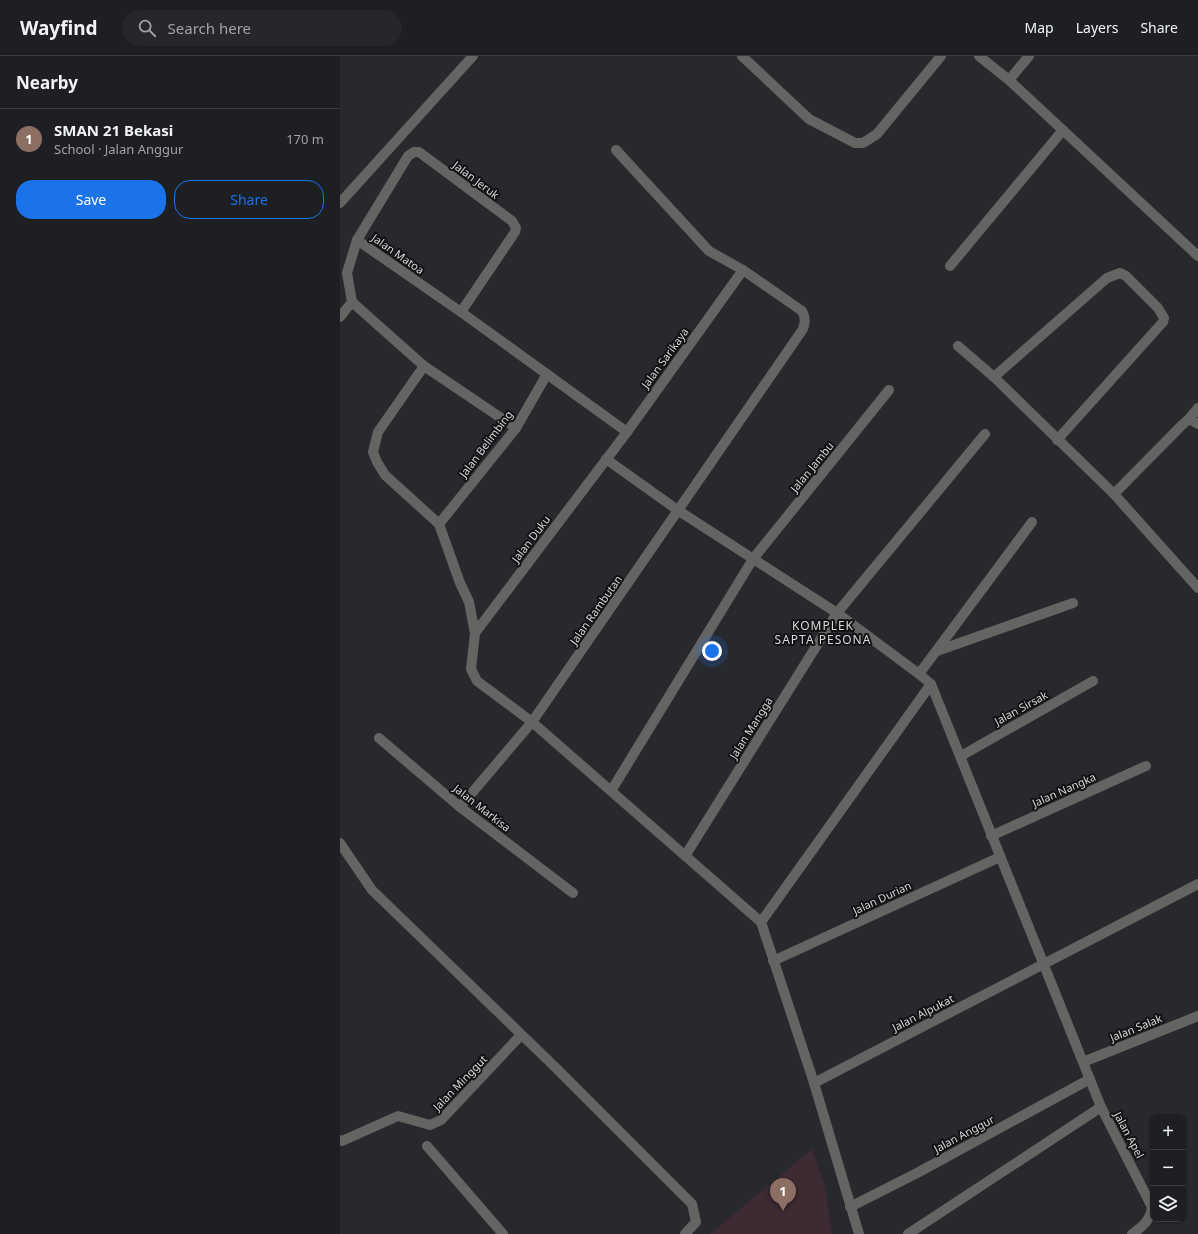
<!DOCTYPE html>
<html lang="en">
<head>
<meta charset="utf-8">
<style>
	:root { --surface:#1e1f22; --page:#26272a; --text:#f1f3f6; --muted:#a1a2a5; --line:#3c3d40; --accent:#1a73e8 }
	body { margin:0; font-family:"Noto Sans",sans-serif; background:var(--page); color:var(--text) }
	.controls { position:absolute; right:12px; bottom:12px; display:grid; overflow:hidden; border-radius:8px; box-shadow:0 1px 3px #0004 }
	.controls button { width:36px; height:36px; display:grid; place-items:center; padding:0; border:0; border-bottom:1px solid var(--line); background:var(--surface); color:var(--text); font:20px sans-serif }
	.you { position:absolute; left:372px; top:595px; width:14px; height:14px; margin:-10px; border:3px solid #fff; border-radius:50%; background:#1a73e8; box-shadow:0 0 0 6px #1a73e833 }
	.badge { display:grid; place-items:center; width:26px; height:26px; border-radius:50%; background:var(--accent); color:#fff; font-size:13px; font-weight:700 }
	.pin { position:absolute; translate:-50% -33px; filter:drop-shadow(0 1px 2px #0008) }
	.pin::after { content:''; position:absolute; top:21px; width:14px; height:12px; background:inherit; clip-path:polygon(0 0,100% 0,50% 100%) }
	.list { margin:0; padding:0; list-style:none }
	h2 { display:flex; justify-content:space-between; align-items:center; height:52px; margin:0; padding:0 16px; font-size:17px }
	h2 small { font-size:13px; font-weight:400; color:var(--muted) }
	.list li { display:grid; grid-template-columns:26px 1fr auto; gap:12px; align-items:center; box-sizing:border-box; height:60px; padding:0 16px; border-top:1px solid var(--line) }
	.list b { display:block; font-size:15px; white-space:nowrap }
	.list p { margin:0; font-size:13px; white-space:nowrap; color:var(--muted) }
	.list em { font-size:13px; font-style:normal; color:var(--muted) }
	.actions { display:flex; gap:8px; padding:12px 16px }
	.actions a { flex:1; padding:9px 0; border:1px solid var(--accent); border-radius:16px; text-align:center; font-size:14px; color:var(--accent) }
	.actions .main { background:var(--accent); color:#fff }
	.icon { flex:none; width:22px; height:22px; fill:none; stroke:currentColor; stroke-width:2; stroke-linecap:round; stroke-linejoin:round }
	.map { position:relative; flex:none; width:858px; height:1178px; overflow:hidden }
	header { display:flex; align-items:center; gap:24px; box-sizing:border-box; height:56px; padding:0 20px; background:var(--surface); border-bottom:1px solid var(--line) }
	header strong { font-size:19px }
	nav { display:flex; gap:22px; margin-inline-start:auto; font-size:14px }
	.search { width:280px; height:36px; background:var(--page); display:flex; align-items:center; gap:10px; box-sizing:border-box; padding:0 14px; border-radius:22px; color:var(--muted); font-size:15px }
	main { display:flex }
	aside { flex:1; background:var(--surface) }
	.map>svg:first-child { display:block }
	.education { fill:#3d2a32 }
	.lines { fill:none; stroke-linecap:round; stroke-linejoin:round }
	.minor { stroke:#666463; stroke-width:10 }
	.labels { text-anchor:middle; stroke-width:4; stroke-linejoin:round; paint-order:stroke }
	.street-label { font-size:11px; fill:#d8d9db; stroke:#111213 }
	.neighbourhood-label { font-size:12px; letter-spacing:1px; fill:#d8d9db; stroke:#111213 }
</style>
</head>
<body>
<header>
<strong>Wayfind</strong>
<div class="search"><svg class="icon" aria-label="search" viewBox="0 0 24 24"><circle cx="10" cy="10" r="6"/><path d="M15 15l6 6"/></svg>Search here</div>
<nav><a>Map</a><a>Layers</a><a>Share</a></nav>
</header>
<main>
<aside>
<h2>Nearby<small></small></h2>
<ul class="list">
<li><span class="badge" style="background:#8d6e63">1</span><div><b>SMAN 21 Bekasi</b><p>School · Jalan Anggur</p></div><em>170 m</em></li>
</ul>
<div class="actions"><a class="main">Save</a><a>Share</a></div>
</aside>
<div class="map">
<svg width="858" height="1178" viewBox="0 0 858 1178">
	<rect width="100%" height="100%" fill="#28292d"/>
	<polygon class="education" points="472,1093 485,1131 492,1178 370,1178"/>
	<g class="lines">
		<g class="minor">
			<polyline points="402,0 469,63 515,87 523,87 537,78 601,0"/>
			<polyline points="639,0 669,24 858,200"/>
			<polyline points="669,24 689,0"/>
			<polyline points="0,147 133,0"/>
			<polyline points="17,184 121,256 287,376"/>
			<polyline points="610,210 723,74"/>
			<polyline points="121,256 175,176 176,172 172,165 79,96 74,96 68,100 17,184 7,217 12,246 84,310 176,372"/>
			<polyline points="0,261 12,246"/>
			<polyline points="618,290 654,321 774,438 858,532"/>
			<polyline points="84,310 38,376 33,396 37,406 45,419 99,468 120,527 129,546 135,577 131,613 137,625 192,666 421,866 474,1027 519,1178"/>
			<polyline points="654,321 767,222 780,217 786,220 818,252 824,262 823,266 717,384"/>
			<polyline points="849,363 858,352"/>
			<polyline points="266,403 339,455 497,557 579,618 591,628 761,1051 568,1178"/>
			<polyline points="774,438 841,370 849,363 858,368"/>
			<polyline points="99,468 176,372 207,318"/>
			<polyline points="135,577 287,376 403,214"/>
			<polyline points="597,595 733,547"/>
			<polyline points="579,618 692,466"/>
			<polyline points="39,682 120,751 233,837"/>
			<polyline points="621,700 753,625"/>
			<polyline points="271,735 413,503 549,334"/>
			<path d="M 120,751 L 192,666 L 463,273 C 465,266 466,262 462,255 L 403,214 L 369,195 L 276,94"/>
			<polyline points="651,780 806,710"/>
			<polyline points="0,787 32,834 215,1011 352,1148 356,1166 345,1178"/>
			<polyline points="345,800 497,557 645,378"/>
			<polyline points="421,866 591,628"/>
			<polyline points="433,905 660,801"/>
			<polyline points="743,1006 858,960"/>
			<polyline points="474,1027 858,828"/>
			<path d="M 761,1051 L 812,1151 C 811,1164 802,1171 792,1178"/>
			<polyline points="0,1084 2,1085 58,1060 90,1069 101,1064 181,979"/>
			<polyline points="87,1090 163,1178"/>
			<polyline points="510,1151 579,1116 750,1023"/>
		</g>
	</g>
	<g class="labels">
		<g class="street-label">
			<text transform="translate(136 124) rotate(37)" y="4">Jalan Jeruk</text>
			<text transform="translate(58 198) rotate(35)" y="4">Jalan Matoa</text>
			<text transform="translate(325 302) rotate(-54)" y="4">Jalan Sarikaya</text>
			<text transform="translate(146 388) rotate(-53)" y="4">Jalan Belimbing</text>
			<text transform="translate(472 411) rotate(-51)" y="4">Jalan Jambu</text>
			<text transform="translate(191 483) rotate(-53)" y="4">Jalan Duku</text>
			<text transform="translate(256 554) rotate(-55)" y="4">Jalan Rambutan</text>
			<text transform="translate(681 652) rotate(-29)" y="4">Jalan Sirsak</text>
			<text transform="translate(411 672) rotate(-58)" y="4">Jalan Mangga</text>
			<text transform="translate(724 734) rotate(-24)" y="4">Jalan Nangka</text>
			<text transform="translate(142 752) rotate(38)" y="4">Jalan Markisa</text>
			<text transform="translate(542 842) rotate(-25)" y="4">Jalan Durian</text>
			<text transform="translate(583 957) rotate(-27)" y="4">Jalan Alpukat</text>
			<text transform="translate(796 972) rotate(-22)" y="4">Jalan Salak</text>
			<text transform="translate(120 1027) rotate(-46)" y="4">Jalan Minggut</text>
			<text transform="translate(624 1078) rotate(-28)" y="4">Jalan Anggur</text>
			<text transform="translate(789 1079) rotate(62)" y="4">Jalan Apel</text>
		</g>
		<g class="neighbourhood-label">
			<text x="483" y="574">KOMPLEK<tspan x="483" dy="14">SAPTA PESONA</tspan></text>
		</g>
	</g>
</svg>
<div class="controls">
<button>+</button>
<button>−</button>
<button><svg class="icon" aria-label="layers" viewBox="0 0 24 24"><path d="M12 4l9 5-9 5-9-5zM3 14l9 5 9-5"/></svg></button>
</div>
<div class="you"></div>
<div class="pin badge" style="left:443px;top:1155px;background:#8d6e63">1</div>
</div>
</main>
</body>
</html>
